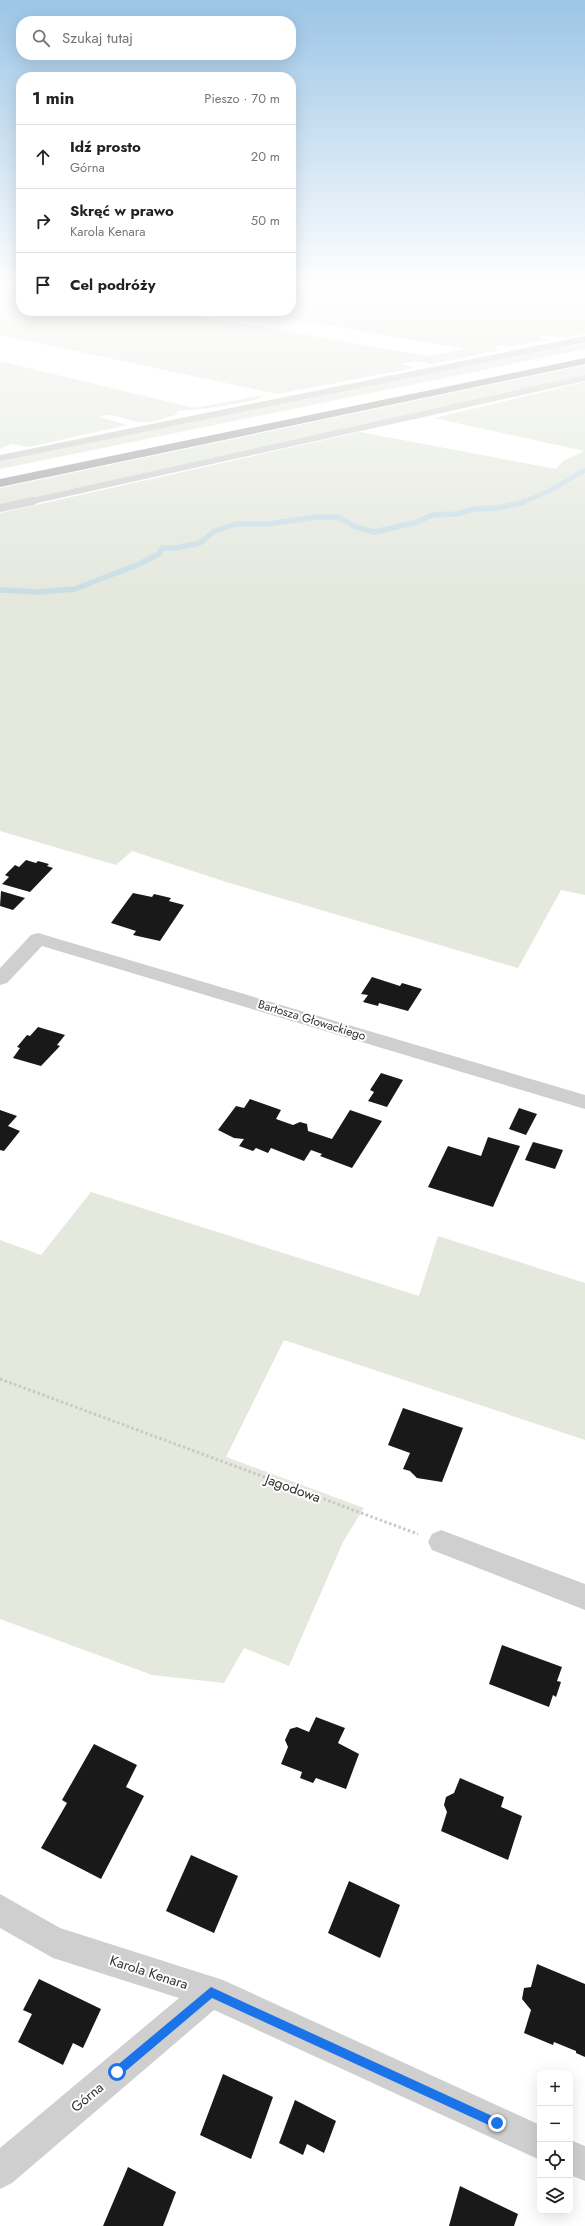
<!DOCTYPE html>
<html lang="pl">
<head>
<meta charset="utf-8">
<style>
	:root { --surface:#fff; --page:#f2f2f2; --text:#222; --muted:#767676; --line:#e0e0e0 }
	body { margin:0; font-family:Jost,sans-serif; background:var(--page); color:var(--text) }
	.controls { position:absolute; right:12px; bottom:12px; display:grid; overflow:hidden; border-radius:8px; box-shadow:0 4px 16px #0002 }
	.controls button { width:36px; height:36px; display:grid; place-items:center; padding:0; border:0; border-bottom:1px solid var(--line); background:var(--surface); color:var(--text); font:20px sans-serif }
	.stop { position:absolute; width:12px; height:12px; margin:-9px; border:3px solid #1a73e8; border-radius:50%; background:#fff }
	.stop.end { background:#1a73e8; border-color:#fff; box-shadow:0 1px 4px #0008 }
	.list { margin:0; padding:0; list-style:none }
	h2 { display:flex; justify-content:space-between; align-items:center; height:52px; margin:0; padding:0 16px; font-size:17px }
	h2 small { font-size:13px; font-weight:400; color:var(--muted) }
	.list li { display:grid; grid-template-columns:26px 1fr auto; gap:12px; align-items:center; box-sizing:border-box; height:64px; padding:0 16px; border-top:1px solid var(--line) }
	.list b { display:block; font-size:15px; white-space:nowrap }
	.list p { margin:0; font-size:13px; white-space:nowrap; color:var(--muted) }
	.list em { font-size:13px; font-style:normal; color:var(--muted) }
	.icon { flex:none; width:22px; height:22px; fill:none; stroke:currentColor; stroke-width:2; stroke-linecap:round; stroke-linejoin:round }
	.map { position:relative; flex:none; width:585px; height:2226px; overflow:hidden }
	.search { position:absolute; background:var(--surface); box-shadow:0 4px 16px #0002; left:16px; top:16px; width:280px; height:44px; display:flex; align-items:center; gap:10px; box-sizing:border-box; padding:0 14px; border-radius:16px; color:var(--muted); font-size:15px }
	.panel { position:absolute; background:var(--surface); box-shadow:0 4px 16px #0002; left:16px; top:72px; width:280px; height:244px; border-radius:16px }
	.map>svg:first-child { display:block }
	.green { fill:#e4e8dd }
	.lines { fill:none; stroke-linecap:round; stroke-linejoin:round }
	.stream-far1 { stroke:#c9dee4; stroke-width:4.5 }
	.stream { stroke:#c9dee4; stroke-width:5.5 }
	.building { fill:#191919 }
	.path { stroke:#c9c9c9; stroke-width:3; stroke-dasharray:2.5 2.5; stroke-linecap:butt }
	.service-far1 { stroke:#cfcfcf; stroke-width:6 }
	.service { stroke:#cfcfcf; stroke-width:8 }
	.minor { fill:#cfcfcf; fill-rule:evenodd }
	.primary { fill:#aaa; fill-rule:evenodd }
	.route { fill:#1a73e8 }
	.labels { text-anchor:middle; stroke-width:4; stroke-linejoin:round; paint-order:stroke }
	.street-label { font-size:12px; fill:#323232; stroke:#fff }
	.near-street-label { font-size:14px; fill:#323232; stroke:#fff }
</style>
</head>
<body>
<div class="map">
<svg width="585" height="2226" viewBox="0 0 585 2226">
	<rect width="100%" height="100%" fill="#fff"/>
	<g class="green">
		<polygon points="0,283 21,283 21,311 170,311 427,356 465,349 245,311 291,311 291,283 585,283 585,334 570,337 540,336 539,338 549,340 508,347 503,345 495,347 499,350 433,364 414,361 400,364 414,368 277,394 0,335"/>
		<polygon points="585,341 585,349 0,469 0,460"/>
		<path d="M 0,361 L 194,408 L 264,395 L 262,398 C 233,405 206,409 176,411 L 178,414 C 168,417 155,422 144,422 C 129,423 112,410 99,417 L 127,425 L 29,447 L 11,444 L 0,449 Z"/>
		<polygon points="585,365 585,377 410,414 0,506 0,488"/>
		<polygon points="585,382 585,895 561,890 518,968 223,881 132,851 116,865 0,831 0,513 360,432 556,469 563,461 584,451 434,418"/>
		<polygon points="91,1192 419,1296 438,1236 585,1283 585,1440 284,1340 226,1457 364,1508 343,1542 289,1666 244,1648 224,1683 152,1675 0,1619 0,1240 41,1255"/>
	</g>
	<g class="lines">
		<polyline class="stream-far1" points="523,502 547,492 585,470"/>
		<polyline class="stream" points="0,590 39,592 75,589 139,564 159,554 162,548 176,548 200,543 213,532 235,524 268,524 317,517 338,517 356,527 374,532 414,523 433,515 457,514 474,509 497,508 522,503 524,501"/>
	</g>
	<g class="building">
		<polygon points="26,860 36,863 38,861 49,864 47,866 53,868 30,892 2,884 9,877 5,875 15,865 19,867"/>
		<polygon points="1,891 25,898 13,910 0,906"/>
		<polygon points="133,893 152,897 154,894 171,898 169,901 184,905 160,941 133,935 136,931 111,923"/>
		<polygon points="372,977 400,986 402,983 422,989 408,1011 379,1003 378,1006 363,1002 368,995 361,994"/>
		<polygon points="38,1027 65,1035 57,1045 60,1046 41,1066 13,1058 20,1048 17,1047 27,1035 30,1036"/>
		<polygon points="381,1073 403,1080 387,1107 368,1101 374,1092 370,1090"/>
		<polygon points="250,1099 281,1110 276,1119 293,1125 300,1122 307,1124 308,1131 332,1139 350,1110 382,1121 352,1168 320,1156 322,1154 311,1150 304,1161 271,1148 268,1153 256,1148 253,1151 239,1146 244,1139 234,1138 218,1130 236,1106 244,1108"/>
		<polygon points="519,1108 537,1114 526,1135 509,1129"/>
		<polygon points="0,1110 17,1116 8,1126 20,1131 4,1151 0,1150"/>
		<polygon points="488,1137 520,1146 493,1207 428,1187 448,1146 481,1156"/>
		<polygon points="533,1142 563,1150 555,1169 525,1160"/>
		<polygon points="403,1408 463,1428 442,1482 417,1478 410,1471 403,1469 410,1453 388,1445"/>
		<polygon points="502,1645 562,1667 557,1681 561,1682 556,1697 553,1695 549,1707 489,1684"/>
		<polygon points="316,1717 345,1728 338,1743 359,1754 346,1789 316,1778 313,1783 300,1778 302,1772 281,1764 288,1747 285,1740 290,1729 297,1727 309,1732"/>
		<polygon points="94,1744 137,1765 126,1787 144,1796 101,1879 41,1848 67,1803 62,1800"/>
		<polygon points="460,1778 504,1797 501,1807 522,1816 508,1860 441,1831 447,1812 444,1805 446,1797 454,1793"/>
		<polygon points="191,1855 238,1876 214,1933 166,1911"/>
		<polygon points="349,1881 400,1905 380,1958 328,1933"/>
		<polygon points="537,1964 585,1984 585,2057 576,2053 576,2051 554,2042 553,2045 524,2033 531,2010 522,1999 524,1988 531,1987"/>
		<polygon points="39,1979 101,2009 83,2048 73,2043 63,2065 18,2042 32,2014 23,2010"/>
		<polygon points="223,2074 273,2097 251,2159 200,2135"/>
		<polygon points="295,2100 336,2121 324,2153 307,2144 303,2155 279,2143"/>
		<polygon points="128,2167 176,2192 163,2226 103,2226"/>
		<polygon points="460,2186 518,2214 514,2226 449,2226"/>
	</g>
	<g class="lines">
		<polyline class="path" points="0,1379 418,1534"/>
		<g class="service-far1">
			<polyline points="0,458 585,339"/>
			<polyline points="28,502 585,378"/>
		</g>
		<polyline class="service" points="0,508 33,501"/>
		<g class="minor">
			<polygon points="38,933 585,1095 585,1109 42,946 7,983 0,985 0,968 31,935"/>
			<polygon points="441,1530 585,1584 585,1610 432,1550 428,1542 432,1534"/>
			<polygon points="0,1894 60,1928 223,1980 540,2125 540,2160 214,2010 12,2183 0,2189 0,2148 179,1998 53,1958 0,1928"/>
			<polygon points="570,2140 585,2146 585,2181 570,2175"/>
		</g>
		<polygon class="primary" points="585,358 585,364 0,487 0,479"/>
	</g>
	<linearGradient id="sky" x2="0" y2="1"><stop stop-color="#9bc5e6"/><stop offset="0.48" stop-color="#fff"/><stop offset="1" stop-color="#fff" stop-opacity="0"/></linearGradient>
	<rect width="585" height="594" fill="url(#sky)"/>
	<polygon class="route" points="211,1987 501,2120 502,2123 501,2127 497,2129 493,2127 212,1998 121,2075 114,2075 114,2068"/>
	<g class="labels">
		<g class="street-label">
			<text transform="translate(312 1020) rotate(17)" y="4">Bartosza Głowackiego</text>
		</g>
		<g class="near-street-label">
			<text transform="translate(293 1488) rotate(20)" y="5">Jagodowa</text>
			<text transform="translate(149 1972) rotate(18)" y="5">Karola Kenara</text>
			<text transform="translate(87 2097) rotate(-40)" y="5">Górna</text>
		</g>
	</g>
</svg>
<div class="controls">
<button>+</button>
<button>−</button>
<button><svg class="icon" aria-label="locate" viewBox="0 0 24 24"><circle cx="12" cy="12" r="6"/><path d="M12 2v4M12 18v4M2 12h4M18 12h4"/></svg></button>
<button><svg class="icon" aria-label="layers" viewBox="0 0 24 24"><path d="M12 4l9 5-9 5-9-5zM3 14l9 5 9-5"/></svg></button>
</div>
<div class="stop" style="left:117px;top:2072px"></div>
<div class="stop end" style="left:497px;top:2123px"></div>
<div class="search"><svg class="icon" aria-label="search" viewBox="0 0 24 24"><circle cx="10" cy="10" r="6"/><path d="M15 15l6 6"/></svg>Szukaj tutaj</div>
<section class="panel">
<h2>1 min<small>Pieszo · 70 m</small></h2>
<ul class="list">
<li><svg class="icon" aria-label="ahead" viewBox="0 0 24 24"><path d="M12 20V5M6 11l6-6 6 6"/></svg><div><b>Idź prosto</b><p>Górna</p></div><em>20 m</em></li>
<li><svg class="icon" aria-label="right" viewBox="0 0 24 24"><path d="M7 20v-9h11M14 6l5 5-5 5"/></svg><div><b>Skręć w prawo</b><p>Karola Kenara</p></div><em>50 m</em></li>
<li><svg class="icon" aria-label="arrive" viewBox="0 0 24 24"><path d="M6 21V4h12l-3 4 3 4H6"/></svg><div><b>Cel podróży</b></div></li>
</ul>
</section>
</div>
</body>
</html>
